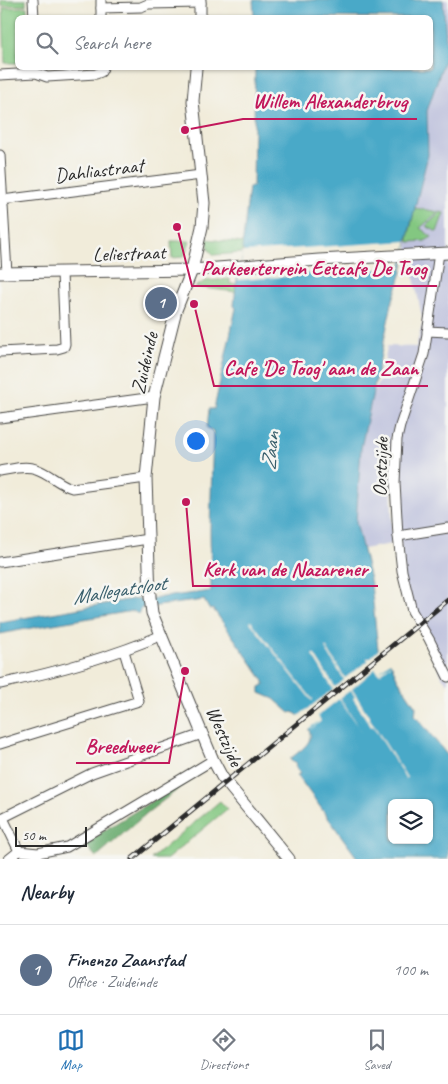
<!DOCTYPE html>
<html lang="en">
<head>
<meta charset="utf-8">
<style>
	:root { --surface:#fff; --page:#f2f2f3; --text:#1f2937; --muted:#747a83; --line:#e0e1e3; --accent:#1f6fb2 }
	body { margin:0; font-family:Caveat,sans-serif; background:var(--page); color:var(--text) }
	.controls { position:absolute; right:15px; bottom:15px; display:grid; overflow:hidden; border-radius:8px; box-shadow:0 1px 4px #0004 }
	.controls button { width:45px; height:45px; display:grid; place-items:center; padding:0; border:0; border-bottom:1px solid var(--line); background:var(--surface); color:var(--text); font:25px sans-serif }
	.scale { position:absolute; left:15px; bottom:12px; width:72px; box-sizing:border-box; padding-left:5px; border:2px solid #2b2b2b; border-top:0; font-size:14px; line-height:18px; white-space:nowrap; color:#2b2b2b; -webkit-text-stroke:4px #f6f6f2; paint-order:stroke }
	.you { position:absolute; left:195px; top:440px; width:18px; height:18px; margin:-12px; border:4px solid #fff; border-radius:50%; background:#1a73e8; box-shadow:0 0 0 8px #1a73e833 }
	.badge { display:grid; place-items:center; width:32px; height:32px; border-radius:50%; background:var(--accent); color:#fff; font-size:16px; font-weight:700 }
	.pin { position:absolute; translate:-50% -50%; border:2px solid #fff; box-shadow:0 1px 5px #0006 }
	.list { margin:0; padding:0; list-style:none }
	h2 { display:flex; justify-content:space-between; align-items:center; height:65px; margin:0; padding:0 20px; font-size:21px }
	h2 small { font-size:16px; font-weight:400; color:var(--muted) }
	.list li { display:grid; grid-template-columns:32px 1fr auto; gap:15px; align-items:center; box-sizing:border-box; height:90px; padding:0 20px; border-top:1px solid var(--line) }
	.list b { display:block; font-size:19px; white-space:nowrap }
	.list p { margin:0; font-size:16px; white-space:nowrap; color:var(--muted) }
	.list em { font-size:16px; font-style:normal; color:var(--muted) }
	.icon { flex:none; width:28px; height:28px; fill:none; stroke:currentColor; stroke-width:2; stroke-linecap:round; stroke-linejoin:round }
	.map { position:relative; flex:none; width:448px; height:859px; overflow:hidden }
	.search { position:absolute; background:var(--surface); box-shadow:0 1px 4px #0004; left:15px; right:15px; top:15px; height:55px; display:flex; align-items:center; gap:12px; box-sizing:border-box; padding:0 18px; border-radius:8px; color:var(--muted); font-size:19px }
	.sheet { height:155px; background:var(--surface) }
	nav { display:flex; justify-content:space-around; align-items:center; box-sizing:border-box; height:70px; border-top:1px solid var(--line); background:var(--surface); font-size:14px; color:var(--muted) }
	nav a { display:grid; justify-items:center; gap:2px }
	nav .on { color:var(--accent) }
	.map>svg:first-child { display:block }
	.industrial { fill:#bfc2dd }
	.green { fill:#83c781; stroke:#577956 }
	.forest { fill:#6aac6f; stroke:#4a6c4d }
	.water { fill:#49a9c8; stroke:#3a6a7a; fill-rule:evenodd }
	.pier { fill:#f1ecda }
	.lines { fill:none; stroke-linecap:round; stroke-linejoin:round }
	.minor-casing { stroke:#494845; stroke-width:11 }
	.tertiary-casing { stroke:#494845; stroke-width:13 }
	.minor { stroke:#fff; stroke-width:9 }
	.tertiary { stroke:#fff; stroke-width:11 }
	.rail-casing { stroke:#2b2b2b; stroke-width:5 }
	.rail { stroke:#f6f6f2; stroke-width:3; stroke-dasharray:9; stroke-linecap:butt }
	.labels { text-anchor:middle; stroke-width:5; stroke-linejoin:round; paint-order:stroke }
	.street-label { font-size:20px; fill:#2b2b2b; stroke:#f6f6f2 }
	.water-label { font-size:21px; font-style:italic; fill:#375d6a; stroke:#f6f6f2 }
	.leader { fill:none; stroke:#c2185b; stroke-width:2 }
	.callout-dot { fill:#c2185b; stroke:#f6f6f2; stroke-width:2 }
	.callout-label { font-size:21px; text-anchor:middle; font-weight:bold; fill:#c2185b; stroke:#f6f6f2; stroke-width:5; stroke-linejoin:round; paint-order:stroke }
</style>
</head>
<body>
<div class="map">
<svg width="448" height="859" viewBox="0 0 448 859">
	<rect width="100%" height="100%" fill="#f6f6f2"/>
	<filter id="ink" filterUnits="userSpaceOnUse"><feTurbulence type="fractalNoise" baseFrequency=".02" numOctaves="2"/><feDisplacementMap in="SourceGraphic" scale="10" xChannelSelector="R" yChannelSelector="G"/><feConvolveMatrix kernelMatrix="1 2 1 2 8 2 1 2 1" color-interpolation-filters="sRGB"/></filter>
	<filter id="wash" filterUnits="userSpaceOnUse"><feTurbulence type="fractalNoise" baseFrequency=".0096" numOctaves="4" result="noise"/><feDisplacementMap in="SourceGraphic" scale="20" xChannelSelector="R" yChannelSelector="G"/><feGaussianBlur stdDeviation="1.12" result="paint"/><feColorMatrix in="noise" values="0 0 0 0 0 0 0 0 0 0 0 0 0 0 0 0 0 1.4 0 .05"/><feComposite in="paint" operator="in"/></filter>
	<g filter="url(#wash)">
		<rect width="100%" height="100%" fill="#f1ecda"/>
		<polygon class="industrial" points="440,0 448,0 448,684 442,677 403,581 393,435 395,425 391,437 392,544 363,549 356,522 361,413 382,376 387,346 416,347 423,322 406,238 424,110 443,51"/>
		<g class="green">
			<polygon points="1,0 26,0 26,5 1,6"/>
			<polygon points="27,7 27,17 18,18 17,63 5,63 3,8"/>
			<polygon points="415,208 439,212 420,228 432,237 425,241 409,242 408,238"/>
			<polygon points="441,212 444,213 437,232 426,226"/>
			<polygon points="207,239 243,243 242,253 214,255 209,250"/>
			<polygon points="171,241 190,241 184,257 172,258"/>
			<polygon points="230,279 230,284 236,284 236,292 195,287 205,281"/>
			<polygon points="220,801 227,809 167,859 151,859"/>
		</g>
		<polygon class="forest" points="190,780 147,813 96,857 84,843 165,793"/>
		<path class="water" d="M 253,0 L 443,0 L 447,52 L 427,111 L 428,155 L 407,240 L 402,272 L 392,303 L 361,448 L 356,522 L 371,584 L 378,649 L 392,665 L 397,678 L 416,707 L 415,715 L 448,756 L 448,859 L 358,859 L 297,775 L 300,774 L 295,766 L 296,764 L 294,762 L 293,763 L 290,759 C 304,747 319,740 304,722 C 300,717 298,714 292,712 L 290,713 L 274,699 L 260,693 L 260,687 L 264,685 L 264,681 L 214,610 L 209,609 L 204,600 L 141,608 L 138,614 L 133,611 L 47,625 L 0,634 L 0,622 L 139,598 L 140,600 L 211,591 L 210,529 L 213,431 L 207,428 L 209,409 L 214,409 L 236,308 L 234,306 L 236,284 L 244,251 L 242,249 L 249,187 L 253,187 L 255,68 L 430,68 L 430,18 L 254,17 ZM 392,803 L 429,803 L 429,840 L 392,840 Z"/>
		<g class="pier">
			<polygon points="407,241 401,268 301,274 297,276 238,280 243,252"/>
			<polygon points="251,621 313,700 312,701 250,622"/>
			<polygon points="326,647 345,678 368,661 367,658 370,658 380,648 391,661 380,671 393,663 380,674 375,669 352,689 370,718 368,720 370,719 407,778 406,779 373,726 371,727 353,698 355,697 351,690 340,698 362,733 339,699 318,716 321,721 308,732 319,721 307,730 297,717 333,689 312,655 314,654 335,687 344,680 325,648"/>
		</g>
	</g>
	<g filter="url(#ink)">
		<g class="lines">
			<defs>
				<g id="minor">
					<polyline points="33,0 34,18"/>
					<polyline points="101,0 101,18"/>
					<polyline points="101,8 141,7 148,4 201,3"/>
					<polyline points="0,75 36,73 47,77 96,74 101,72 103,68"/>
					<polyline points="0,155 7,273"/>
					<polyline points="2,200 201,175"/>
					<polyline points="439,253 424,354 400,426 397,439 395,483 398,536 402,571 412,611 429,639 448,677"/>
					<polyline points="427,331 448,332"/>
					<polyline points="0,352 57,349 64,347 65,344 62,273"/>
					<polyline points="0,418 154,397"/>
					<path d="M 0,471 C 11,469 26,465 36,469 C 49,473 58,484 72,488 L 146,478"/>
					<polyline points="398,536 448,528"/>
					<polyline points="0,562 148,539"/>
					<path d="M 0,684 C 56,672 109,658 162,635"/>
					<polyline points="0,744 139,701 124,651"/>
					<polyline points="3,818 19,851 38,853 67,847 213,760"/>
					<polyline points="0,819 92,773 202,734"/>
					<polyline points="9,859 19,851"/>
				</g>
				<g id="tertiary">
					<polyline points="200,18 200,0"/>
					<polyline points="196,68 193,101 204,203 202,227 192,270 176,310 154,397 146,478 150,597 152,613 213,760 222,777 289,859"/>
					<polyline points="0,273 192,270 319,260 448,253"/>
				</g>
			</defs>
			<use href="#minor" class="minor-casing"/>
			<use href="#tertiary" class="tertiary-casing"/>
			<use href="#minor" class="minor"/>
			<use href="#tertiary" class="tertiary"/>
			<defs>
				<polyline id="rail" points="132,859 448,600"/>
			</defs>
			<use href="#rail" class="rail-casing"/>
			<use href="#rail" class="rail"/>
		</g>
	</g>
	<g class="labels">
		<g class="street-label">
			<text transform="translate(99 170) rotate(-7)" y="7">Dahliastraat</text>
			<text transform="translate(129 253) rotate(-2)" y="7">Leliestraat</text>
			<text transform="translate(144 363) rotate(-77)" y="7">Zuideinde</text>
			<text transform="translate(380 467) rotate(-88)" y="7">Oostzijde</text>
			<text transform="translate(225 736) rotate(66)" y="7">Westzijde</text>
		</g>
		<g class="water-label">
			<text transform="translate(270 451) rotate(-83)" y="7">Zaan</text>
			<text transform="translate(119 590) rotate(-9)" y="7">Mallegatsloot</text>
		</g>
	</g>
	<path class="leader" d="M185 130L243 119H417M177 227L192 286H437M194 304L214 386H428M186 502L193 586H378M185 671L169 763H76"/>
	<g class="callout-dot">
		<circle cx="185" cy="130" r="5"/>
		<circle cx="177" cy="227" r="5"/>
		<circle cx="194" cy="304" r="5"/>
		<circle cx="186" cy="502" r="5"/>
		<circle cx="185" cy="671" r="5"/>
	</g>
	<g class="callout-label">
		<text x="330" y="108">Willem Alexanderbrug</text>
		<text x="314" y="275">Parkeerterrein Eetcafe De Toog</text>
		<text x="321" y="375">Cafe 'De Toog' aan de Zaan</text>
		<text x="285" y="576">Kerk van de Nazarener</text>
		<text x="122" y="753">Breedweer</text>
	</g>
</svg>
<div class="controls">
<button><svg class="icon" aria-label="layers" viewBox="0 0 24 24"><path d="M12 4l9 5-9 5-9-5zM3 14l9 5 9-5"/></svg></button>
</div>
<div class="scale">50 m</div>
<div class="you"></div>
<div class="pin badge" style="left:161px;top:303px;background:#5c6f8a">1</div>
<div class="search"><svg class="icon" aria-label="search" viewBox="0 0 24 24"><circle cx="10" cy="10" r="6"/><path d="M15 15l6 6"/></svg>Search here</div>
</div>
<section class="sheet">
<h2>Nearby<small></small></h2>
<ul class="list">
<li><span class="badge" style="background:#5c6f8a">1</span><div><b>Finenzo Zaanstad</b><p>Office · Zuideinde</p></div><em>100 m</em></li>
</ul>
</section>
<nav>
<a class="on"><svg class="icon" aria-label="map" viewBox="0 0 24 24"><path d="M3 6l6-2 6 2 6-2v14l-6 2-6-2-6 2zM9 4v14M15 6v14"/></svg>Map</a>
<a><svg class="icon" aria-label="directions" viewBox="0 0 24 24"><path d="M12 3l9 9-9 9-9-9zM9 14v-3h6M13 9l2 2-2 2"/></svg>Directions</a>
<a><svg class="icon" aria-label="saved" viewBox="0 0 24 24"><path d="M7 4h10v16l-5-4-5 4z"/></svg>Saved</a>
</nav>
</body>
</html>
